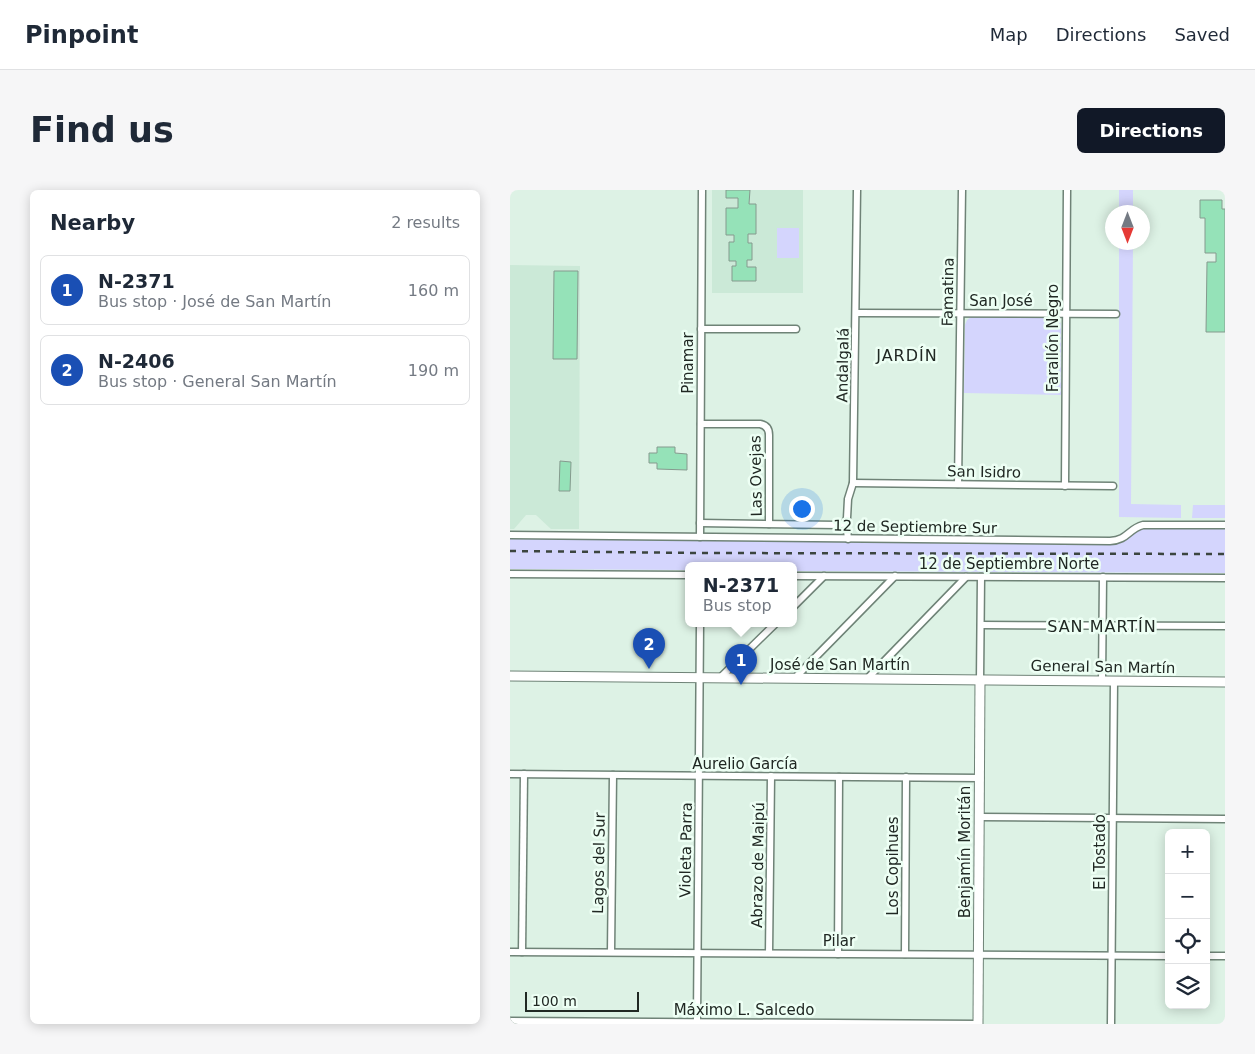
<!DOCTYPE html>
<html lang="en">
<head>
<meta charset="utf-8">
<style>
	:root { --surface:#fff; --page:#f6f6f7; --text:#1f2937; --muted:#747a83; --line:#e0e1e3; --accent:#111827 }
	body { margin:0; font-family:"DejaVu Sans",sans-serif; background:var(--page); color:var(--text) }
	.controls { position:absolute; right:15px; bottom:15px; display:grid; overflow:hidden; border-radius:8px; box-shadow:0 2px 12px #0003 }
	.controls button { width:45px; height:45px; display:grid; place-items:center; padding:0; border:0; border-bottom:1px solid var(--line); background:var(--surface); color:var(--text); font:25px sans-serif }
	.compass { position:absolute; left:595px; top:15px; width:45px; height:45px; border-radius:50%; background:var(--surface); box-shadow:0 2px 12px #0003; rotate:180deg }
	.scale { position:absolute; left:15px; bottom:12px; width:114px; box-sizing:border-box; padding-left:5px; border:2px solid #202823; border-top:0; font-size:14px; line-height:18px; white-space:nowrap; color:#202823; -webkit-text-stroke:4px #edfff4; paint-order:stroke }
	.you { position:absolute; left:291px; top:318px; width:18px; height:18px; margin:-12px; border:4px solid #fff; border-radius:50%; background:#1a73e8; box-shadow:0 0 0 8px #1a73e833 }
	.badge { display:grid; place-items:center; width:32px; height:32px; border-radius:50%; background:var(--accent); color:#fff; font-size:16px; font-weight:700 }
	.pin { position:absolute; translate:-50% -41px; filter:drop-shadow(0 1px 2px #0008) }
	.pin::after { content:''; position:absolute; top:26px; width:18px; height:15px; background:inherit; clip-path:polygon(0 0,100% 0,50% 100%) }
	.popup { position:absolute; left:175px; top:372px; width:112px; height:65px; box-sizing:border-box; display:grid; place-content:center; border-radius:8px; background:var(--surface); filter:drop-shadow(0 1px 4px #0005); font-size:16px; white-space:nowrap; color:var(--muted) }
	.popup b { font-size:19px; color:var(--text) }
	.popup::after { content:''; position:absolute; left:50%; top:100%; margin-left:-10px; border:10px solid transparent; border-top-color:var(--surface) }
	.list { margin:0; padding:0; list-style:none }
	h2 { display:flex; justify-content:space-between; align-items:center; height:65px; margin:0; padding:0 20px; font-size:21px }
	h2 small { font-size:16px; font-weight:400; color:var(--muted) }
	.list li { display:grid; grid-template-columns:32px 1fr auto; gap:15px; align-items:center; box-sizing:border-box; height:70px; margin:0 10px 10px; padding:0 10px; border:1px solid var(--line); border-radius:8px }
	.list b { display:block; font-size:19px; white-space:nowrap }
	.list p { margin:0; font-size:16px; white-space:nowrap; color:var(--muted) }
	.list em { font-size:16px; font-style:normal; color:var(--muted) }
	.icon { flex:none; width:28px; height:28px; fill:none; stroke:currentColor; stroke-width:2; stroke-linecap:round; stroke-linejoin:round }
	.map { position:relative; flex:none; width:715px; height:834px; overflow:hidden; border-radius:8px }
	header { display:flex; align-items:center; gap:30px; box-sizing:border-box; height:70px; padding:0 25px; background:var(--surface); border-bottom:1px solid var(--line) }
	header strong { font-size:24px }
	nav { display:flex; gap:28px; margin-inline-start:auto; font-size:18px }
	.intro { display:flex; align-items:center; justify-content:space-between; box-sizing:border-box; height:120px; padding:0 30px }
	h1 { margin:0; font-size:35px }
	.button { padding:12px 22px; border-radius:8px; background:var(--accent); color:#fff; font-size:18px; font-weight:700 }
	main { display:flex; gap:30px; padding:0 30px }
	aside { flex:1; background:var(--surface); border-radius:8px; box-shadow:0 2px 12px #0003 }
	.map>svg:first-child { display:block }
	.built { fill:#cbe9d7 }
	.green { fill:#d4d5fd }
	.building { fill:#95e2b8; stroke:#859a8e }
	.lines { fill:none; stroke-linecap:round; stroke-linejoin:round }
	.street-casing { stroke:#6f8377; stroke-width:9 }
	.secondary-casing { stroke:#6f8377; stroke-width:11 }
	.street { stroke:#fff; stroke-width:6 }
	.secondary { stroke:#fff; stroke-width:9 }
	.rail { stroke:#3b453f; stroke-width:2.5; stroke-dasharray:6 6; stroke-linecap:butt }
	.labels { text-anchor:middle; stroke-width:5; stroke-linejoin:round; paint-order:stroke }
	.street-label { font-size:15px; fill:#202823; stroke:#edfff4 }
	.neighbourhood-label { font-size:16px; letter-spacing:1px; fill:#202823; stroke:#edfff4 }
</style>
</head>
<body>
<header>
<strong>Pinpoint</strong>
<nav><a>Map</a><a>Directions</a><a>Saved</a></nav>
</header>
<div class="intro"><h1>Find us</h1><a class="button">Directions</a></div>
<main>
<aside>
<h2>Nearby<small>2 results</small></h2>
<ul class="list">
<li><span class="badge" style="background:#1a4fb4">1</span><div><b>N-2371</b><p>Bus stop · José de San Martín</p></div><em>160 m</em></li>
<li><span class="badge" style="background:#1a4fb4">2</span><div><b>N-2406</b><p>Bus stop · General San Martín</p></div><em>190 m</em></li>
</ul>
</aside>
<div class="map">
<svg width="715" height="834" viewBox="0 0 715 834">
	<rect width="100%" height="100%" fill="#ddf2e5"/>
	<g class="built">
		<rect x="202" y="0" width="91" height="103"/>
		<polygon points="0,75 70,76 69,339 41,339 26,325 16,325 4,339 0,339"/>
	</g>
	<g class="green">
		<rect x="609" y="0" width="14" height="22"/>
		<rect x="267" y="38" width="22" height="30"/>
		<polygon points="609,53 623,53 621,314 671,315 671,328 609,327"/>
		<path d="M 461,127 L 543,128 C 548,129 551,131 551,137 L 551,205 L 454,203 L 455,135 L 457,130 Z"/>
		<polygon points="683,315 715,315 715,328 682,328"/>
		<path d="M 633,339 L 715,339 L 715,383 L 284,381 L 284,376 L 178,376 L 178,380 L 0,379 L 0,348 L 604,353 C 618,350 621,343 633,339 Z"/>
	</g>
	<g class="building">
		<polygon points="216,0 240,0 239,14 246,14 246,44 238,44 238,53 242,53 242,70 237,70 237,77 246,77 246,91 222,91 222,76 226,76 226,71 219,71 219,52 224,52 224,45 216,45 216,18 228,18 228,8 216,8"/>
		<polygon points="690,10 712,10 712,19 715,19 715,142 696,142 697,72 706,72 706,63 695,63 695,28 690,28"/>
		<polygon points="44,81 68,81 67,169 43,169"/>
		<polygon points="147,257 165,257 165,263 177,264 177,280 147,279 147,273 139,273 139,263 147,263"/>
		<polygon points="50,271 61,272 60,301 49,301"/>
	</g>
	<g class="lines">
		<defs>
			<g id="street">
				<polyline points="346,123 606,124"/>
				<polyline points="191,139 286,139"/>
				<path d="M 191,234 L 250,234 C 256,235 259,239 259,245 L 259,334"/>
				<polyline points="343,293 603,296"/>
				<polyline points="448,294 452,0"/>
				<polyline points="555,296 557,0"/>
				<polyline points="190,333 328,335 335,333"/>
				<path d="M 0,345 L 600,351 C 618,350 618,339 633,335 L 715,335"/>
				<polyline points="190,347 192,0"/>
				<polyline points="338,349 337,340 335,333 337,328 338,309 343,293 347,0"/>
				<polyline points="0,384 178,385"/>
				<polyline points="284,386 715,388"/>
				<polyline points="284,416 314,386"/>
				<polyline points="471,435 715,436"/>
				<polyline points="210,488 265,434"/>
				<polyline points="285,488 385,386"/>
				<polyline points="357,489 456,387"/>
				<polyline points="470,490 471,387"/>
				<polyline points="592,491 593,387"/>
				<polyline points="0,584 470,588"/>
				<polyline points="469,627 715,629"/>
				<polyline points="0,762 659,766"/>
				<polyline points="12,762 14,584"/>
				<polyline points="101,762 103,585"/>
				<polyline points="259,763 261,586"/>
				<polyline points="328,764 329,587"/>
				<polyline points="395,764 396,587"/>
				<polyline points="696,766 715,766"/>
				<polyline points="0,831 468,834"/>
				<polyline points="187,832 190,434"/>
				<polyline points="601,834 604,491"/>
			</g>
			<g id="secondary">
				<polyline points="0,486 715,492"/>
				<polyline points="468,834 470,490"/>
			</g>
		</defs>
		<use href="#street" class="street-casing"/>
		<use href="#secondary" class="secondary-casing"/>
		<use href="#street" class="street"/>
		<use href="#secondary" class="secondary"/>
		<polyline class="rail" points="0,361 190,363 715,364"/>
	</g>
	<g class="labels">
		<g class="street-label">
			<text transform="translate(438 102) rotate(-89)" y="5">Famatina</text>
			<text x="491" y="116">San José</text>
			<text transform="translate(543 148) rotate(-90)" y="5">Farallón Negro</text>
			<text transform="translate(178 173) rotate(-90)" y="5">Pinamar</text>
			<text transform="translate(333 175) rotate(-89)" y="5">Andalgalá</text>
			<text transform="translate(474 282) rotate(1)" y="5">San Isidro</text>
			<text transform="translate(246 286) rotate(-91)" y="5">Las Ovejas</text>
			<text transform="translate(405 337) rotate(1)" y="5">12 de Septiembre Sur</text>
			<text x="499" y="379">12 de Septiembre Norte</text>
			<text x="330" y="480">José de San Martín</text>
			<text transform="translate(593 477) rotate(1)" y="5">General San Martín</text>
			<text x="235" y="579">Aurelio García</text>
			<text transform="translate(176 660) rotate(-89)" y="5">Violeta Parra</text>
			<text transform="translate(455 662) rotate(-90)" y="5">Benjamín Moritán</text>
			<text transform="translate(590 662) rotate(-90)" y="5">El Tostado</text>
			<text transform="translate(89 673) rotate(-89)" y="5">Lagos del Sur</text>
			<text transform="translate(248 675) rotate(-89)" y="5">Abrazo de Maipú</text>
			<text transform="translate(383 676) rotate(-90)" y="5">Los Copihues</text>
			<text x="329" y="756">Pilar</text>
			<text x="234" y="825">Máximo L. Salcedo</text>
		</g>
		<g class="neighbourhood-label">
			<text x="397" y="171">JARDÍN</text>
			<text x="592" y="442">SAN MARTÍN</text>
		</g>
	</g>
</svg>
<div class="controls">
<button>+</button>
<button>−</button>
<button><svg class="icon" aria-label="locate" viewBox="0 0 24 24"><circle cx="12" cy="12" r="6"/><path d="M12 2v4M12 18v4M2 12h4M18 12h4"/></svg></button>
<button><svg class="icon" aria-label="layers" viewBox="0 0 24 24"><path d="M12 4l9 5-9 5-9-5zM3 14l9 5 9-5"/></svg></button>
</div>
<svg class="compass" viewBox="-18 -18 36 36"><path d="M0-13l5 13h-10z" fill="#e53935"/><path d="M0 13l5-13h-10z" fill="#747a83"/></svg>
<div class="scale">100 m</div>
<div class="you"></div>
<div class="pin badge" style="left:231px;top:495px;background:#1a4fb4">1</div>
<div class="popup"><b>N-2371</b>Bus stop</div>
<div class="pin badge" style="left:139px;top:479px;background:#1a4fb4">2</div>
</div>
</main>
</body>
</html>
